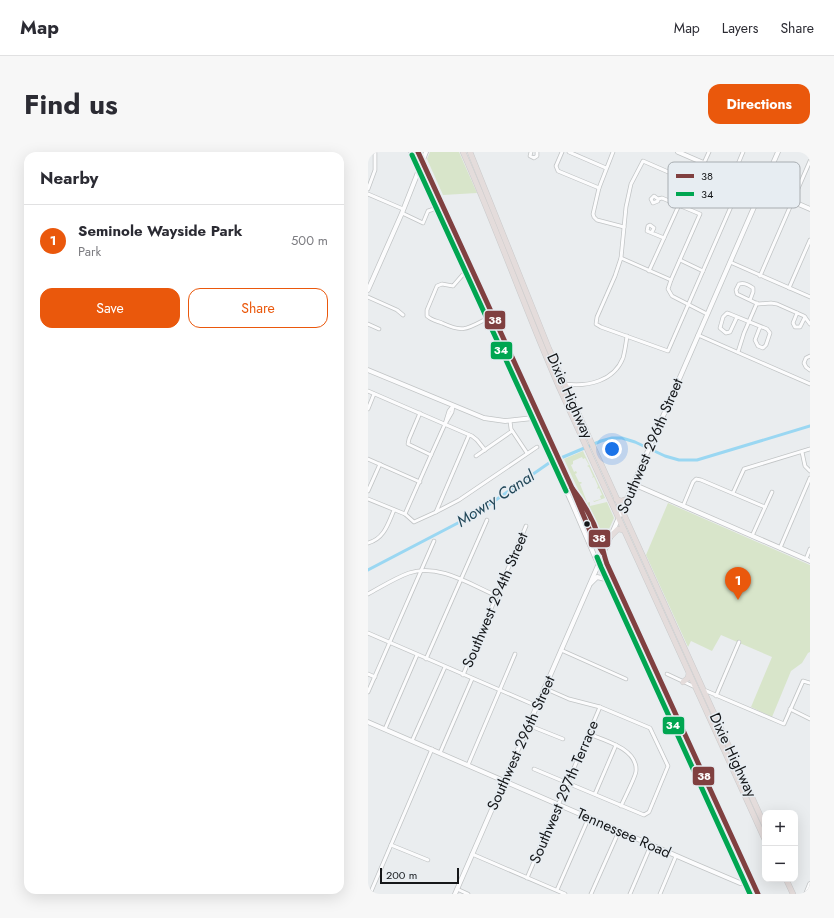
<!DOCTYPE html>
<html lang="en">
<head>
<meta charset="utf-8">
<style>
	:root { --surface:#fff; --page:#f7f7f7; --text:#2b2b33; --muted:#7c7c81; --line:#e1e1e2; --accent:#ea580c }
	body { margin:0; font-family:Jost,sans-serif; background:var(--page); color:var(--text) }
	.controls { position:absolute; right:12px; bottom:12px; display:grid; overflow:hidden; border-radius:8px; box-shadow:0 4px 16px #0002 }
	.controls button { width:36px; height:36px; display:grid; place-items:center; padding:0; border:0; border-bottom:1px solid var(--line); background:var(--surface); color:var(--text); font:20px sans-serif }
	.scale { position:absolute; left:12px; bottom:10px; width:79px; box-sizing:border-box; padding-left:4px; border:2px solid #151719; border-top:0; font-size:11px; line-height:14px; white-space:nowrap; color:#151719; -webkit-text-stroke:3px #e7edf2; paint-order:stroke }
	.you { position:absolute; left:244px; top:297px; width:14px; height:14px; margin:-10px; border:3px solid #fff; border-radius:50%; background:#1a73e8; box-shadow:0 0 0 6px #1a73e833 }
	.badge { display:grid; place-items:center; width:26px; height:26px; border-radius:50%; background:var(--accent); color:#fff; font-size:13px; font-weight:700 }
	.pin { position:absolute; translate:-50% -33px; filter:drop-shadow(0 1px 2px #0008) }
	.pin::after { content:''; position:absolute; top:21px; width:14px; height:12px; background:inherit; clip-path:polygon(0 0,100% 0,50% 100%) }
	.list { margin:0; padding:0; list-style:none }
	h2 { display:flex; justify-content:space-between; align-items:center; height:52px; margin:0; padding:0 16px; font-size:17px }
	h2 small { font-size:13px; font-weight:400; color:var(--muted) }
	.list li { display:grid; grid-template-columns:26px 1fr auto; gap:12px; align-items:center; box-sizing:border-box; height:72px; padding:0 16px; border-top:1px solid var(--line) }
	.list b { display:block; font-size:15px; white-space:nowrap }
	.list p { margin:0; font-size:13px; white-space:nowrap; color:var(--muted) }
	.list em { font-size:13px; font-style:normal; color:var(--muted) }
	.actions { display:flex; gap:8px; padding:12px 16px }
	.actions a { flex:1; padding:9px 0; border:1px solid var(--accent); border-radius:12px; text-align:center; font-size:14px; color:var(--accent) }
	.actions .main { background:var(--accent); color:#fff }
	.map { position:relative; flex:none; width:442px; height:742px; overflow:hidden; border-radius:12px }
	header { display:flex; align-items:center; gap:24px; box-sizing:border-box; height:56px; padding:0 20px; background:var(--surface); border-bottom:1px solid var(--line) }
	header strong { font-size:19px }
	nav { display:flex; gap:22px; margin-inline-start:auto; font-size:14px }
	.intro { display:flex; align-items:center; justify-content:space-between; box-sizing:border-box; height:96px; padding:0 24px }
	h1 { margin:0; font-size:28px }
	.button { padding:10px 18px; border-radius:12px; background:var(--accent); color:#fff; font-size:14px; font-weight:700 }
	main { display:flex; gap:24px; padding:0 24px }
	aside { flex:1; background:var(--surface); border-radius:12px; box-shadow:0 4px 16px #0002 }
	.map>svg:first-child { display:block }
	.green { fill:#d8e5ca }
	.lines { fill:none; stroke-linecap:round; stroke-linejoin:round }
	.canal { stroke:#9ad7f2; stroke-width:3 }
	.minor-casing { stroke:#c1c4c5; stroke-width:4.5 }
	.tertiary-casing { stroke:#c1c4c5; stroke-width:5.5 }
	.trunk-casing { stroke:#c9cacb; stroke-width:6 }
	.minor { stroke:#fcfcfd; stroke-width:3 }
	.tertiary { stroke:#fcfcfd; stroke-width:4 }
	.trunk { stroke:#e4dcdb; stroke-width:5 }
	.bus-1-casing { stroke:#e7edf2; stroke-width:8 }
	.bus-2-casing { stroke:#e7edf2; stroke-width:8 }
	.bus-1 { stroke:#804040; stroke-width:5 }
	.bus-2 { stroke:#00a651; stroke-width:5 }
	.bus-dot { fill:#151719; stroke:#e7edf2; stroke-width:1.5 }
	.labels { text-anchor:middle; stroke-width:3; stroke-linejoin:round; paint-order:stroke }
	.street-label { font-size:15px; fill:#151719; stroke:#e7edf2 }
	.water-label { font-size:16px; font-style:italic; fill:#224758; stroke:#e7edf2 }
	.key { fill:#e7edf2; stroke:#a8adb1; stroke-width:1 }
	.key-label { font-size:11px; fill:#151719 }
	.line-badge { stroke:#e7edf2; stroke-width:1.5 }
	.badge-label { font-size:11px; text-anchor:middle; font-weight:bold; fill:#fff }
</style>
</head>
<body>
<header>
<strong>Map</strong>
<nav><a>Map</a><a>Layers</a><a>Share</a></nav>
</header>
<div class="intro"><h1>Find us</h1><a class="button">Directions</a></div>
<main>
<aside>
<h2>Nearby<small></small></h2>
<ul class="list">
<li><span class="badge">1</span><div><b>Seminole Wayside Park</b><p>Park</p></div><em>500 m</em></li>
</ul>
<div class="actions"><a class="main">Save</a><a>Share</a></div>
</aside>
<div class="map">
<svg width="442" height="742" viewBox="0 0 442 742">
	<rect width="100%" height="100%" fill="#eaedef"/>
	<g class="green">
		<polygon points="62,0 91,0 109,41 75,43 59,7"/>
		<polygon points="215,299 237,346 226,350 225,348 226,349 233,347 232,344 234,343 231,336 229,337 230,334 226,325 224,326 225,324 221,315 219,314 221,313 217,306 215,307 214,305 205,309 205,312 203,313 206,320 208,319 209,321 207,322 211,330 213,330 214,331 212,332 219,350 217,351 208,333 196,307"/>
		<polygon points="222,350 222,354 239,350 246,366 236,388 218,351"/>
		<polygon points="300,351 442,413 442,500 440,501 434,511 423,519 404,565 383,555 404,505 353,483 344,499 323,489 320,495 278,403"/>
	</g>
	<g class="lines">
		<polyline class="canal" points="0,418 109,361 181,311 233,289 244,286 254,286 267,290 297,304 311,308 329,308 442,274"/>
		<defs>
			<g id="minor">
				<polyline points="163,0 162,4 166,6 169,4 169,0"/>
				<polyline points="194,0 188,14 190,19 231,36"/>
				<polyline points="201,0 238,16"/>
				<polyline points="245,0 231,36 225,62 226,65 229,68 256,75"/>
				<polygon points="275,9 360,46 365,50 300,199 233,175 228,172 229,165 247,124 253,106 258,55 263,32"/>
				<polyline points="336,11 341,0"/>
				<polyline points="365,24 375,0"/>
				<polyline points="0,37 7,18 7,0"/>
				<polyline points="0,42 35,57"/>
				<polyline points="290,47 290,49 285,51 283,47 286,44 290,47 294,46 332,62 303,128 300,137 304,144 339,162"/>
				<polyline points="34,61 55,71 60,59 69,56"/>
				<polyline points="284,80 286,76 282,73 280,74 279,79 296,86"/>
				<polyline points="253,106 303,128"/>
				<polyline points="312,108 335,119"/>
				<polyline points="362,110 442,145"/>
				<path d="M 98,119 L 85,134 L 74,132 L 69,134 L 59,158 L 59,164 C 63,168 69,169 74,171 C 96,181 99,177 120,166"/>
				<polyline points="281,119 311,53"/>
				<polyline points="392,124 442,9"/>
				<polyline points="421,136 442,88"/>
				<polyline points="0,145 29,158 35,163"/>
				<path d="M 382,148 L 385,140 L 385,136 C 381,133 376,130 371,132 L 368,138 L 369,142 L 390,152 L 403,151 L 409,152 L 436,164 L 442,172"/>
				<polyline points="429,161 425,171 427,175 432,175 437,165"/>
				<polyline points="369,165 362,180 358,181 352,176 355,165 359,161 362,162 399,177 402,181 398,193 395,196 390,194 387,188 392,175"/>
				<polyline points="0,172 11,177"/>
				<polyline points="330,183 442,232"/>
				<polyline points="370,200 376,181 389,151"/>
				<polyline points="442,204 438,206 436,211 438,215 442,218"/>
				<path d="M 197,232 C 220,235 246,229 255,206 C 257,199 258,191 259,184"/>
				<polyline points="0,239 104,284 109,288 117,298"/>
				<polyline points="0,257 6,242"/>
				<polyline points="52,261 41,287 40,292 63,303 77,272 84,260 85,254"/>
				<polyline points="142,269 143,277 159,301"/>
				<polyline points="77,272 81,259 85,254"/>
				<polyline points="434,300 437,314 442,319"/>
				<polyline points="63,303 37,362 46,370 68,360 101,283"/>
				<polyline points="108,304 144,279"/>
				<polyline points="0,307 52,330"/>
				<polyline points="0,339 12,312"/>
				<polyline points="365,341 376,317 442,297"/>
				<polyline points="0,347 37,362"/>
				<polyline points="315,354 325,330 328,327 333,328 397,355"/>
				<polyline points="68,360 91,348 169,295"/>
				<polyline points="384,384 404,340"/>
				<path d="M 0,391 C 16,387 20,372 26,358"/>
				<polyline points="412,396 442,326"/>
				<polyline points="438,407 442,397"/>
				<path d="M 0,442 C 13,435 27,426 41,421 C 71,411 103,433 129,444"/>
				<polyline points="0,481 169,554"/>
				<polyline points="193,498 258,527"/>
				<polyline points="58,507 119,368"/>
				<polyline points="0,522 7,525"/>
				<polyline points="299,522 327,535"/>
				<polyline points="95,523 158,374"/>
				<polyline points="336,538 416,572 435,529 442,531"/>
				<polyline points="0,540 66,389"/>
				<polyline points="348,544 371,490"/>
				<polyline points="422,557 442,567"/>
				<polyline points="160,573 195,587"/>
				<polyline points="17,577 49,503"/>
				<path d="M 221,582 C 236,588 270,597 268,619 C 268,624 256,647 253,654"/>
				<polyline points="44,589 77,515"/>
				<polyline points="72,601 104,527"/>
				<polyline points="100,613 147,502"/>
				<polyline points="166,617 276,663 281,660 300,614 282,576 232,555 201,547 176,536"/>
				<polyline points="227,642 248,593"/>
				<polyline points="23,693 60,708"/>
				<polyline points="104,702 197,742"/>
				<polyline points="159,726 232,555"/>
				<polyline points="89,737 100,742"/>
				<polyline points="189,738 221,665"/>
				<polyline points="2,742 64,597"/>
				<polyline points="223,742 251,679"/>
				<polyline points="262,742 283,693"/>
				<polyline points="292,742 308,704"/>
			</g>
			<g id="tertiary">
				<polyline points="43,0 61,41 79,75 203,349 227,405 253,458 381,742"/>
				<polyline points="310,0 442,57"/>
				<polyline points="0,138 34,61 58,0"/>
				<polyline points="0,218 116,266 137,269 165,266"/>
				<polyline points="265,332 442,409"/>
				<polyline points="223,431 229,425 237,427"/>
				<polyline points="0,570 325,711 372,731 377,731"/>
				<polyline points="87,742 410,0"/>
				<polyline points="438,742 442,732"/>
			</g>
			<g id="trunk">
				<path d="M 95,0 C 129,77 157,157 191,235 L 397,688"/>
				<polyline points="102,0 181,197 397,674"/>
				<polyline points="248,347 253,349 259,347"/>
				<polyline points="242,385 250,377 256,378"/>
				<polyline points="315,530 320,526 321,521"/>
				<polyline points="418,727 425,742"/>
			</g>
		</defs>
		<use href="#minor" class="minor-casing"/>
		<use href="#tertiary" class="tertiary-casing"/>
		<use href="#trunk" class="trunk-casing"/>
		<use href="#minor" class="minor"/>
		<use href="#tertiary" class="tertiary"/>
		<use href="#trunk" class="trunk"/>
		<defs>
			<g id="bus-1">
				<polyline points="50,0 204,336"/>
				<path d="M 235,401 L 222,379 L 204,336 C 216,351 226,370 232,388 C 235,396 236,404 239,412 L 390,742"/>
			</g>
			<g id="bus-2">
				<polyline points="44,3 198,339"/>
				<polyline points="229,405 233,415 382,742"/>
			</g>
		</defs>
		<use href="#bus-1" class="bus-1-casing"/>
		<use href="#bus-2" class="bus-2-casing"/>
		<use href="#bus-1" class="bus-1"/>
		<use href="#bus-2" class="bus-2"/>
	</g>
	<circle class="bus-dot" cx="219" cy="372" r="3.5"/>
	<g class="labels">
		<g class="street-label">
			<text transform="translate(202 244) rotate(66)" y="5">Dixie Highway</text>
			<text transform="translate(282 294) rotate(-67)" y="5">Southwest 296th Street</text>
			<text transform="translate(127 448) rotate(-67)" y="5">Southwest 294th Street</text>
			<text transform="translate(153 591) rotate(-66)" y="5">Southwest 296th Street</text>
			<text transform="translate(365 603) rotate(65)" y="5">Dixie Highway</text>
			<text transform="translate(196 640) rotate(-67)" y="5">Southwest 297th Terrace</text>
			<text transform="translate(256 681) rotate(24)" y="5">Tennessee Road</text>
		</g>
		<g class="water-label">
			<text transform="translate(127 346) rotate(-33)" y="6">Mowry Canal</text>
		</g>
	</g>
	<rect x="300" y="10" width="132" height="46" rx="6" class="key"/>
	<rect x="308" y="22" width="18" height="4" fill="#804040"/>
	<rect x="308" y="40" width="18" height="4" fill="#00a651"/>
	<g class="key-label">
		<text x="333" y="28">38</text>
		<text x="333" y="46">34</text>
	</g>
	<g class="line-badge">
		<rect x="116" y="158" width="22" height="20" rx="4" fill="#804040"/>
		<rect x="122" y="189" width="23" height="19" rx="4" fill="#00a651"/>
		<rect x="220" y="377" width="23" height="19" rx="4" fill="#804040"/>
		<rect x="294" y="564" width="23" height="19" rx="4" fill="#00a651"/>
		<rect x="324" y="614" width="23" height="20" rx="4" fill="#804040"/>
	</g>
	<g class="badge-label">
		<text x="127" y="172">38</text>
		<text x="133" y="202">34</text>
		<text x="231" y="390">38</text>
		<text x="305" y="577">34</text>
		<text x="336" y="628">38</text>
	</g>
</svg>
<div class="controls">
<button>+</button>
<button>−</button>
</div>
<div class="scale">200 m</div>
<div class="you"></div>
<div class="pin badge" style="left:370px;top:448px">1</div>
</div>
</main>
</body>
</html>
